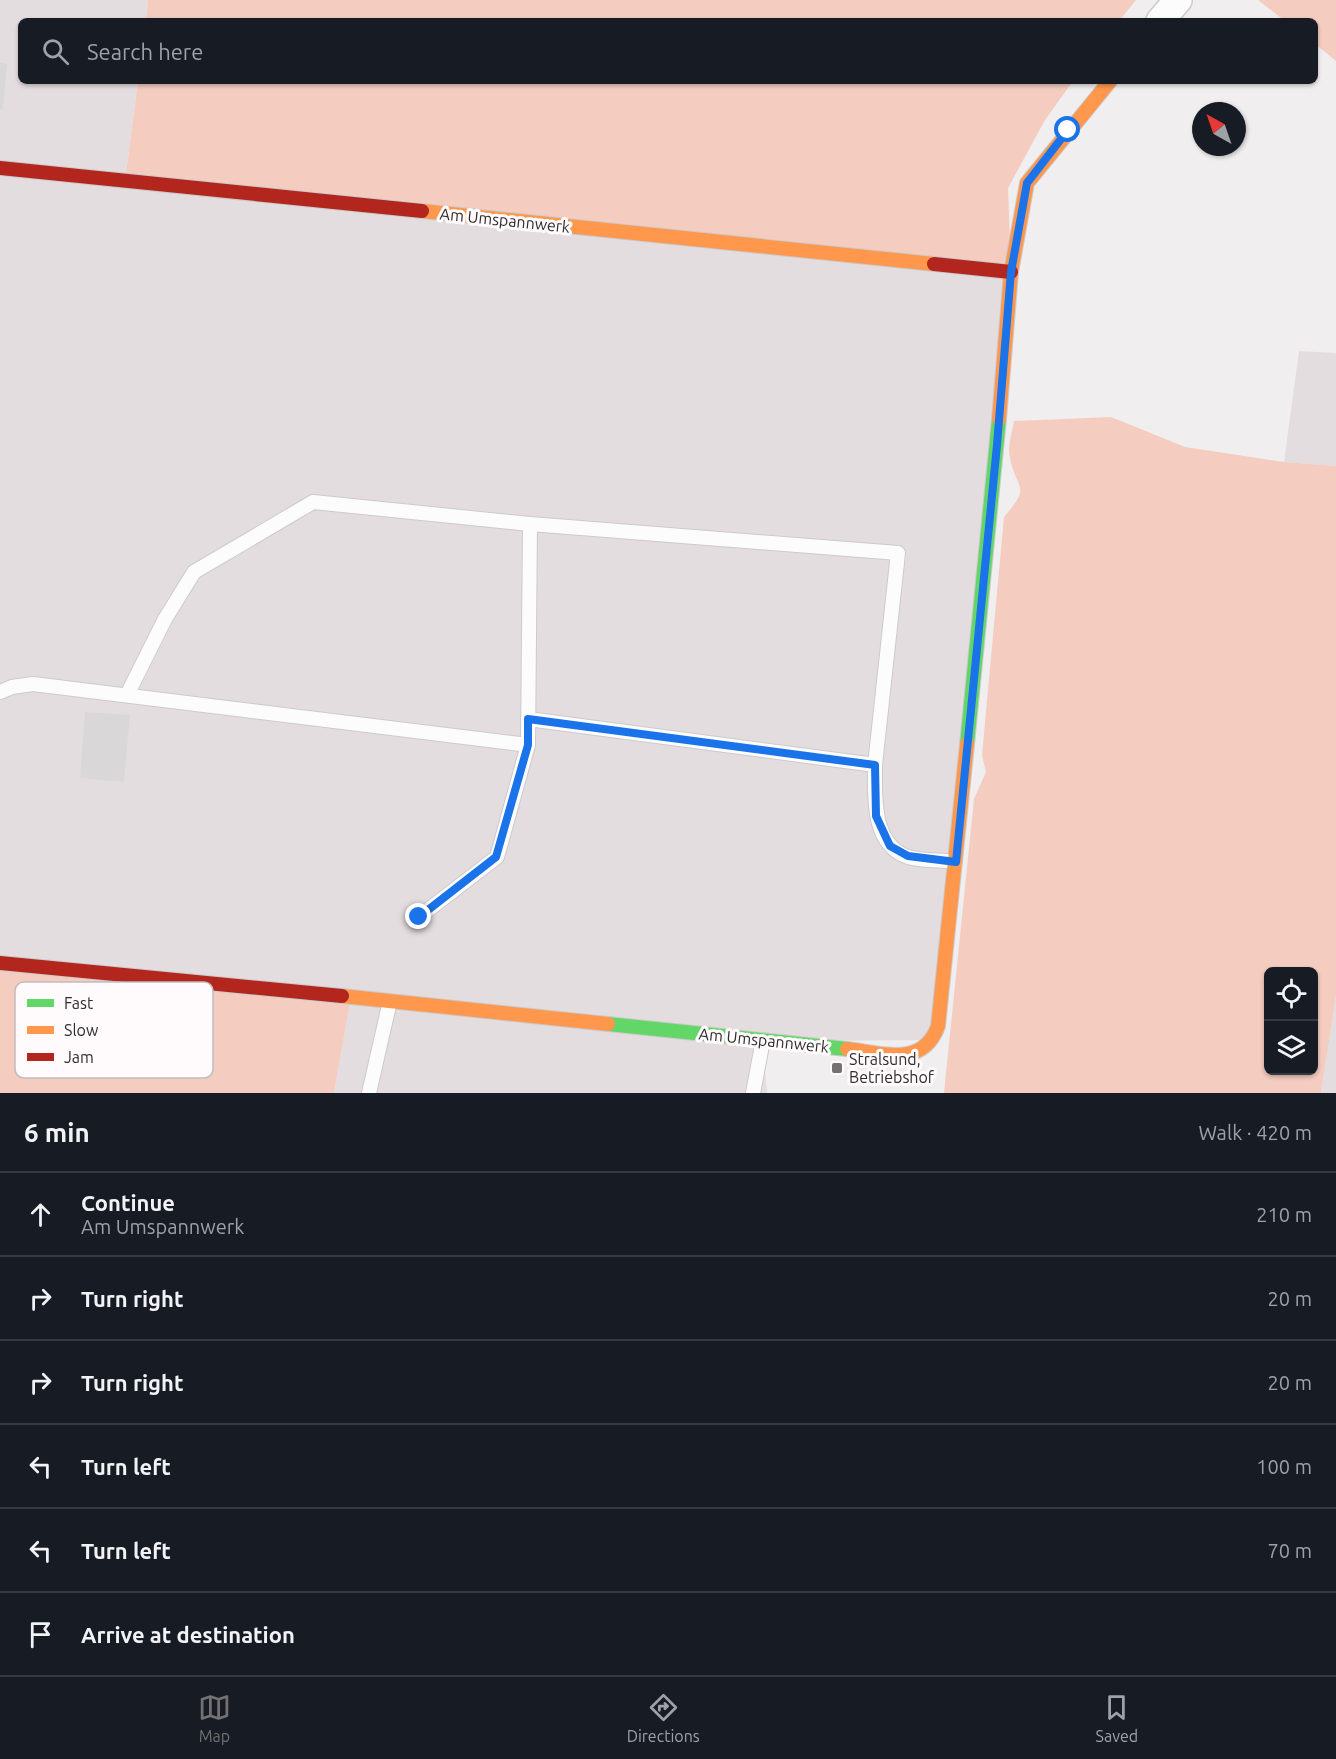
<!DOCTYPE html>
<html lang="en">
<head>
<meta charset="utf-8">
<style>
	:root { --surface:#171b24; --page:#20242c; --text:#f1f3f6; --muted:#9ea1a6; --line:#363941; --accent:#737171 }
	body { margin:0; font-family:Ubuntu,sans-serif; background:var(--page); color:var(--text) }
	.controls { position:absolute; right:18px; bottom:18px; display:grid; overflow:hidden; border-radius:9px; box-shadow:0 2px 4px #0004 }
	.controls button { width:54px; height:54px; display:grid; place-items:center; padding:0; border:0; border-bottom:2px solid var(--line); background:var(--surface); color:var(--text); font:30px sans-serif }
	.compass { position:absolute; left:1192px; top:102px; width:54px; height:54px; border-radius:50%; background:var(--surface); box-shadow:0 2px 4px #0004; rotate:320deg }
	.stop { position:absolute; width:18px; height:18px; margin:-14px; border:4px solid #1a73e8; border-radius:50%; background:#fff }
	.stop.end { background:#1a73e8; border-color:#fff; box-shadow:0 2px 6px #0008 }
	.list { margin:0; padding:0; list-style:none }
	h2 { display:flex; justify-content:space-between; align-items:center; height:78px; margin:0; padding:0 24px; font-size:26px }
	h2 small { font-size:20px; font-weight:400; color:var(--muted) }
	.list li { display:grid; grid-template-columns:39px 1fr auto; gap:18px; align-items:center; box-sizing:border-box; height:84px; padding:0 24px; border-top:2px solid var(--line) }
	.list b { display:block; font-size:22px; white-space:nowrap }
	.list p { margin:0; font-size:20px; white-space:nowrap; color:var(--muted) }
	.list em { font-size:20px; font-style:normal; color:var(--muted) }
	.icon { flex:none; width:33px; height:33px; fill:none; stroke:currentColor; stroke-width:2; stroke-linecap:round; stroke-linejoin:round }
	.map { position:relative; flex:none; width:1336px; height:1093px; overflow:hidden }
	.search { position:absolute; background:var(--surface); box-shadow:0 2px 4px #0004; left:18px; right:18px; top:18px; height:66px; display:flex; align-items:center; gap:15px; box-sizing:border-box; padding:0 21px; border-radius:9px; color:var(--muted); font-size:22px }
	.sheet { height:582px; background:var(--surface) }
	nav { display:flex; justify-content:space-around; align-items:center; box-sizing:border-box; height:84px; border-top:2px solid var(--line); background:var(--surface); font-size:16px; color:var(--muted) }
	nav a { display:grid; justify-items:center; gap:3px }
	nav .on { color:var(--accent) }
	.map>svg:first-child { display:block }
	.built { fill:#e4dddf }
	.green { fill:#f4ccc0; fill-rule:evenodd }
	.building { fill:#d9d7d7 }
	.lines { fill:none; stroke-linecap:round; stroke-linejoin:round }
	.lane-casing { stroke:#cccacb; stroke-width:16 }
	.street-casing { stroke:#cccacb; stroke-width:30 }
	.fast-casing { stroke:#cccacb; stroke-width:16 }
	.slow-casing { stroke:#cccacb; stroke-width:16 }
	.jam-casing { stroke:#cccacb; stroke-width:16 }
	.lane { stroke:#fdfcfd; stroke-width:14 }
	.street { stroke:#fdfcfd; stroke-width:27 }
	.fast { stroke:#63d668; stroke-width:14 }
	.slow { stroke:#ff974d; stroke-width:14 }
	.jam { stroke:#b3261e; stroke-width:14 }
	.route { stroke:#1a73e8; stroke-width:8 }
	.poi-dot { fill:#737171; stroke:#fffafb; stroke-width:2 }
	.labels { text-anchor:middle; stroke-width:6; stroke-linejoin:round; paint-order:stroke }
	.street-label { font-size:16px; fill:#2f2d2d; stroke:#fffafb }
	.poi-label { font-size:16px; fill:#2f2d2d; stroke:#fffafb; text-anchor:start }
	.key { fill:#fffafb; stroke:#c1bcbd; stroke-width:1.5 }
	.key-label { font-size:16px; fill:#2f2d2d }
</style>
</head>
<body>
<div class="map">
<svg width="1336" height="1093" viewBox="0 0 1336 1093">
	<rect width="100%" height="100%" fill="#f0eeef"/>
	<g class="built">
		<polygon points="0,0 148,0 146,21 21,21 21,81 138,81 125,180 1011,272 933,1040 763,1041 767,1093 334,1093 351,997 0,963"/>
		<polygon points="1299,351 1336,353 1336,466 1284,462"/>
		<polygon points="1336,996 1336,1093 1321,1093"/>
	</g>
	<g class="green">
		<polygon points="148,0 1136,0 1119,21 146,21"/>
		<polygon points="1258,0 1336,0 1336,61 1315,44 1315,21 1285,21"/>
		<polygon points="138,81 1073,81 1045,120 1008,188 1011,272 125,181"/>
		<path d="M 1111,417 L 1185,447 L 1284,462 L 1336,466 L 1336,996 L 1321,1093 L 944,1093 L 974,799 L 986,772 L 982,755 L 1004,517 C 1032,484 1017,492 1010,458 C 1007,448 1012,432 1014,421 ZM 1268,972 L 1314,972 L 1314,1070 L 1268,1070 Z"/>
		<polygon points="0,963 351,997 334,1093 0,1093"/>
	</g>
	<g class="building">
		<polygon points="0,63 7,64 3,109 0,109"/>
		<polygon points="85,712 130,715 124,782 80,778"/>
	</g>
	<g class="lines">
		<defs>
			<g id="lane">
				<polyline points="0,692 12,687 33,684 528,745"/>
				<polyline points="127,695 165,619 194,572 313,502 530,524 898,553 875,765 528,719"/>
				<path d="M 875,765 C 875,796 871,844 908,857 C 922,861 941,860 955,862"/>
				<polyline points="419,917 497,857 528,745 530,524"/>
				<polyline points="369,1093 390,1001"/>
				<polyline points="753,1093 763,1040"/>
			</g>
			<polyline id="street" points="1160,21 1178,0"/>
			<g id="fast">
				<polyline points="967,744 999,419"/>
				<polyline points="608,1024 847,1049"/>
			</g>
			<g id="slow">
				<polyline points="422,211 934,264"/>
				<polyline points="999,419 1011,272 1027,183 1110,81"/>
				<polyline points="342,996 608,1024"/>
				<path d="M 847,1049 C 883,1053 923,1068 938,1026 L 967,744"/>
			</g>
			<g id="jam">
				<polyline points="0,168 422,211"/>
				<polyline points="934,264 1011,272"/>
				<polyline points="0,963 342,996"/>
			</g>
		</defs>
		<use href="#lane" class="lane-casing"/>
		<use href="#street" class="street-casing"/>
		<use href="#fast" class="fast-casing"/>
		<use href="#slow" class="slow-casing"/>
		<use href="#jam" class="jam-casing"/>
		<use href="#lane" class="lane"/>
		<use href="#street" class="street"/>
		<use href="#fast" class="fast"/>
		<use href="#slow" class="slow"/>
		<use href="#jam" class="jam"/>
	</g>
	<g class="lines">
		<polyline class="route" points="419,917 496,857 528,745 528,719 875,765 876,816 890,846 908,856 956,862 997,445 1011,272 1027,183 1068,130"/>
	</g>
	<rect class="poi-dot" x="831" y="1062" width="12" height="12" rx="3"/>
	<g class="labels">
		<g class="street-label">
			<text transform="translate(505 220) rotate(6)" y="6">Am Umspannwerk</text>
			<text transform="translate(764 1040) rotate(6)" y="6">Am Umspannwerk</text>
		</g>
		<g class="poi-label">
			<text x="849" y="1065">Stralsund,<tspan x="849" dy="18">Betriebshof</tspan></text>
		</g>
	</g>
	<rect x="15" y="982" width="198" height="96" rx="9" class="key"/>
	<rect x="27" y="999" width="27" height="8" fill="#63d668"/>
	<rect x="27" y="1026" width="27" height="8" fill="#ff974d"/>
	<rect x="27" y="1053" width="27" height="8" fill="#b3261e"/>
	<g class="key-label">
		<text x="64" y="1009">Fast</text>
		<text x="64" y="1036">Slow</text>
		<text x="64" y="1063">Jam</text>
	</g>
</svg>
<div class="controls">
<button><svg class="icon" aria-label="locate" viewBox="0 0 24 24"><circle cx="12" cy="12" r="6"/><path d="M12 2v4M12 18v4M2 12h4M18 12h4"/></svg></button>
<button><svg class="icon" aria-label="layers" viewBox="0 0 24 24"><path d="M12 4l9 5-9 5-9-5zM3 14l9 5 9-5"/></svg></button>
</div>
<svg class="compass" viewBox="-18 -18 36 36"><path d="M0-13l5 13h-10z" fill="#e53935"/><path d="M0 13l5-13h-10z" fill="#9ea1a6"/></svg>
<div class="stop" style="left:1068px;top:130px"></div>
<div class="stop end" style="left:419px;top:917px"></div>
<div class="search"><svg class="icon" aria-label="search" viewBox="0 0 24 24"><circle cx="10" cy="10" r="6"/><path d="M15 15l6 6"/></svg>Search here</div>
</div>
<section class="sheet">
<h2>6 min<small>Walk · 420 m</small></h2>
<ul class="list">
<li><svg class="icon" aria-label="ahead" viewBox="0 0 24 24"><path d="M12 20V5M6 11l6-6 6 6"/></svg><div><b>Continue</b><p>Am Umspannwerk</p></div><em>210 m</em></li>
<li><svg class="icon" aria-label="right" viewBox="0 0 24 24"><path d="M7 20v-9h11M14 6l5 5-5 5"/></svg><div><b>Turn right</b></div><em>20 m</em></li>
<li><svg class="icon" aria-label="right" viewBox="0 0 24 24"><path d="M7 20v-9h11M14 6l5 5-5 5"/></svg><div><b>Turn right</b></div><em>20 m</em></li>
<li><svg class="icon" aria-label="left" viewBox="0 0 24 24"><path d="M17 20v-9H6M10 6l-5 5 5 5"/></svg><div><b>Turn left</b></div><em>100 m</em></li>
<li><svg class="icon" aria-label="left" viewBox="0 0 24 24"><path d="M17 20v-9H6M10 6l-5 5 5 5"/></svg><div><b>Turn left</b></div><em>70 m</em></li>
<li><svg class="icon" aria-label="arrive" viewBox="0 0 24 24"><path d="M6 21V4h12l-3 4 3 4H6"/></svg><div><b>Arrive at destination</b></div></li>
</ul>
</section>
<nav>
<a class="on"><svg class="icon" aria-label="map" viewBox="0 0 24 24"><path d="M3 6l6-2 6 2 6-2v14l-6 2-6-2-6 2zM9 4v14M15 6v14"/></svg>Map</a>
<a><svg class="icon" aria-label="directions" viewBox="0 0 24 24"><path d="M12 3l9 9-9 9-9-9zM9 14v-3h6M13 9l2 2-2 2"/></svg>Directions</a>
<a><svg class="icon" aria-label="saved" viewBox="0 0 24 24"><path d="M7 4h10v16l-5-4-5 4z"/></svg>Saved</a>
</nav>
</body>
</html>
